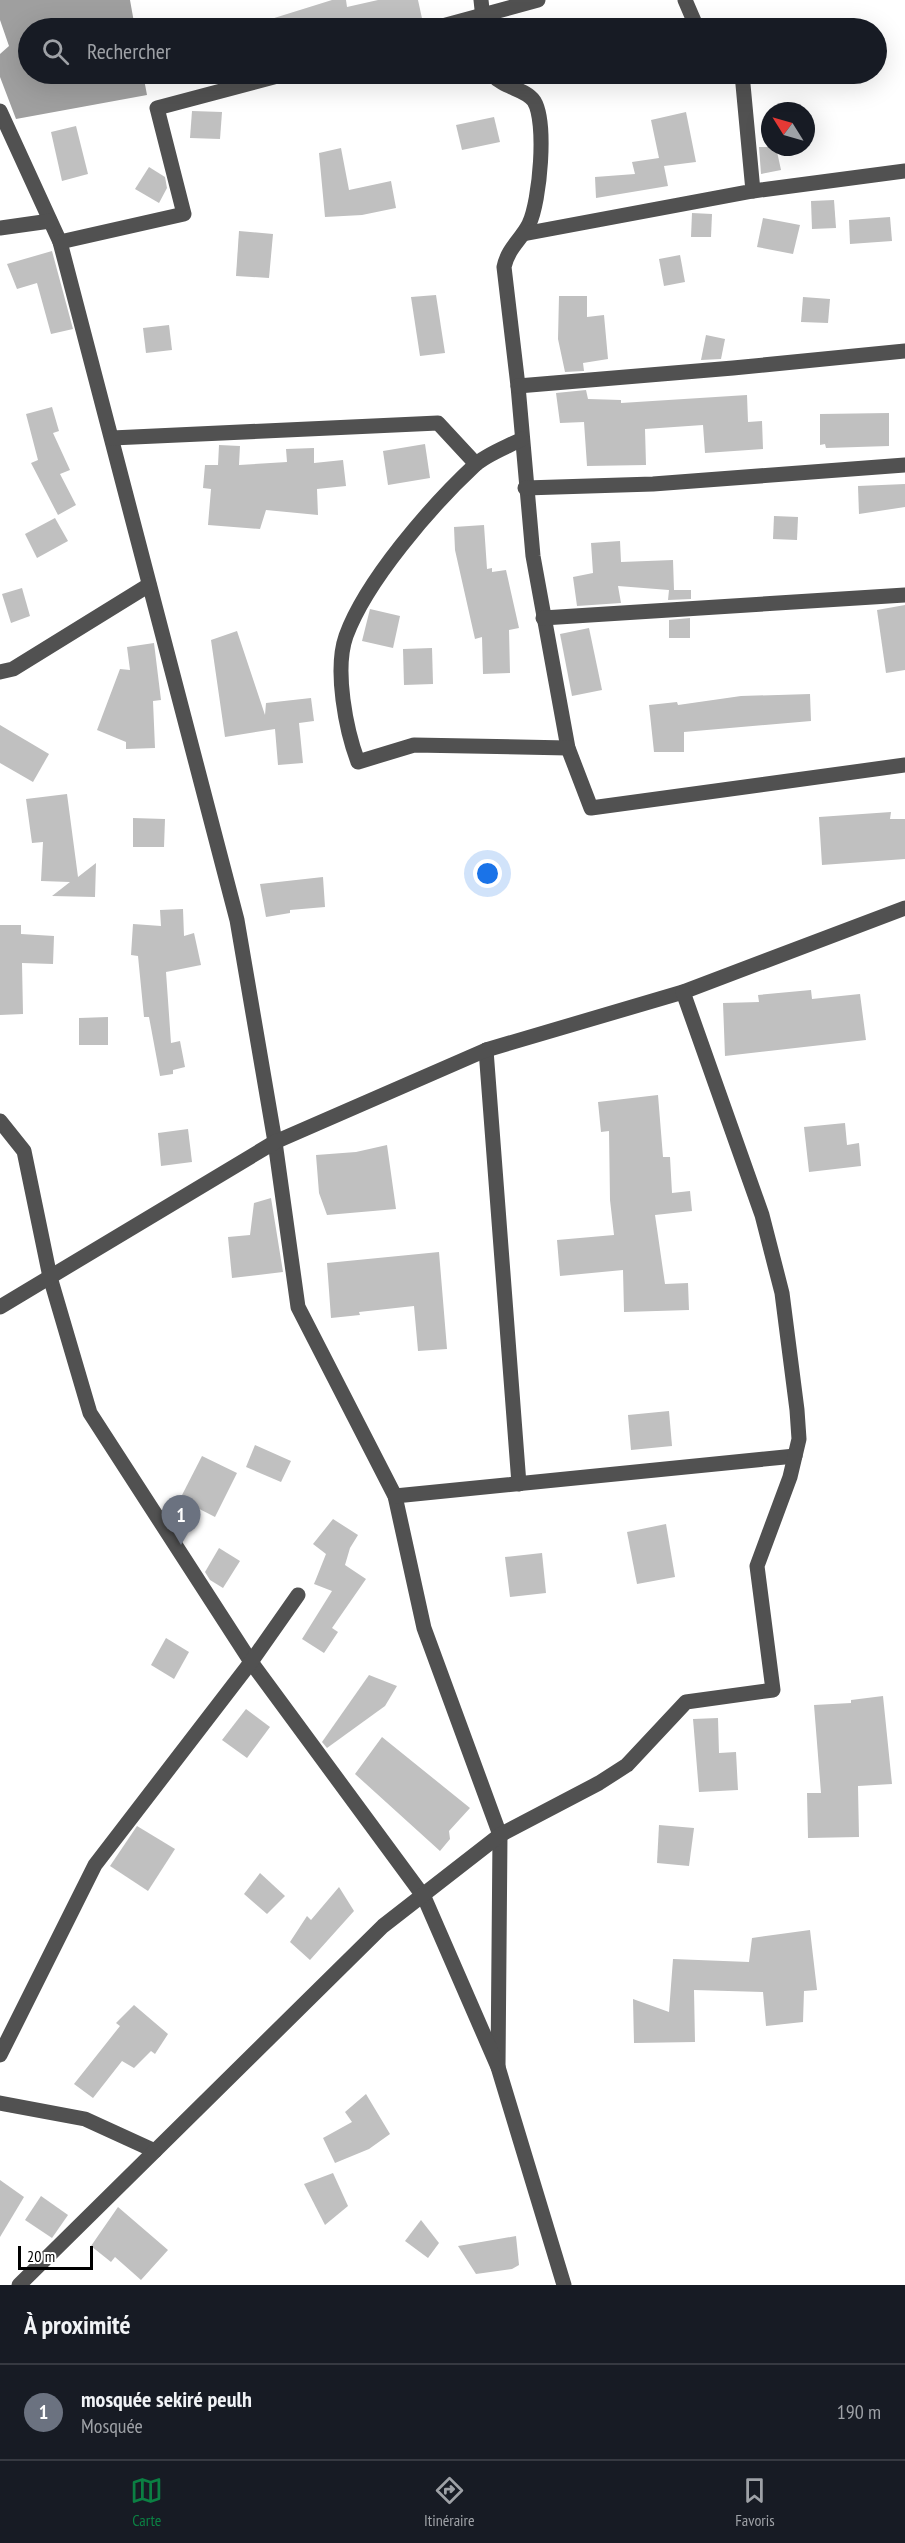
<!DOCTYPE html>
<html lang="fr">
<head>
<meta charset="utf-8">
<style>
	:root { --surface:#171b24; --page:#20242c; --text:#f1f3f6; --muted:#9ea1a6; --line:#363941; --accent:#0b8043 }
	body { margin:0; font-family:"PT Sans Narrow",sans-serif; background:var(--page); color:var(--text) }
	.compass { position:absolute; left:761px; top:102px; width:54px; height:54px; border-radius:50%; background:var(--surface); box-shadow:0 6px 24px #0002; rotate:307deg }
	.scale { position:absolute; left:18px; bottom:15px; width:75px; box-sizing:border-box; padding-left:6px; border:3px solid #000; border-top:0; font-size:16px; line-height:21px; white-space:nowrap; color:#000; -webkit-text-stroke:4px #fff; paint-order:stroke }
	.you { position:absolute; left:488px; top:874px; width:21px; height:21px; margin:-15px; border:4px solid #fff; border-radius:50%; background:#1a73e8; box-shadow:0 0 0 9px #1a73e833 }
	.badge { display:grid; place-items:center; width:39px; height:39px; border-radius:50%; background:var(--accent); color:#fff; font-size:20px; font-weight:700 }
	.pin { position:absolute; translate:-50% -50px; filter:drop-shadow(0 2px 3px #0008) }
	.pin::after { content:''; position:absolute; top:32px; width:21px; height:18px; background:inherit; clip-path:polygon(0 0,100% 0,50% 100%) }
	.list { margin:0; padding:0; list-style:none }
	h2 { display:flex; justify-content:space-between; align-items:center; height:78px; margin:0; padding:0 24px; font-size:26px }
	h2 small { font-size:20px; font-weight:400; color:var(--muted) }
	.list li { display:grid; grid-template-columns:39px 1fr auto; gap:18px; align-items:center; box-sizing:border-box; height:96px; padding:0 24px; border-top:2px solid var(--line) }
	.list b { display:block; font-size:22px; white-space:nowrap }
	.list p { margin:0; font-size:20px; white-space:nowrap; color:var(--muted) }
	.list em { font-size:20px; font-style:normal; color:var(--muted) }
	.icon { flex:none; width:33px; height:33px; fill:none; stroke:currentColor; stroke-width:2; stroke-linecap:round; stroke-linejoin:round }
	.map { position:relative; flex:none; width:905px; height:2285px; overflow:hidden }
	.search { position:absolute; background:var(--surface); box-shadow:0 6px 24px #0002; left:18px; right:18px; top:18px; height:66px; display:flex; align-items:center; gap:15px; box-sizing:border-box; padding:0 21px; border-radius:33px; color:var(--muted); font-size:22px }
	.sheet { height:174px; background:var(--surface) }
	nav { display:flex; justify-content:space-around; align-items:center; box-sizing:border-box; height:84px; border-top:2px solid var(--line); background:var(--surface); font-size:16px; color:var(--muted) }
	nav a { display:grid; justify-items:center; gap:3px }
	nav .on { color:var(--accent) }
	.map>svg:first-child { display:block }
	.water { fill:#9f9f9f }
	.building { fill:#c0c0c0 }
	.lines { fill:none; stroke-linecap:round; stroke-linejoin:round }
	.minor { stroke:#515151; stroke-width:15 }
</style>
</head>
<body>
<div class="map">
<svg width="905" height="2285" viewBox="0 0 905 2285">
	<rect width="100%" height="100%" fill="#fff"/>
	<polygon class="water" points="0,0 130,0 135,28 28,28 28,74 143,74 147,95 16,119 0,77 0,54 9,46 0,20"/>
	<g class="building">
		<polygon points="332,0 346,0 347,7 378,0 418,0 423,23 403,27 402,22 372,28 255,28 255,24"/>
		<polygon points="192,111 222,112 220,139 190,138"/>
		<polygon points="686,112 696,162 664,166 668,186 596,198 595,177 635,174 632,162 659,158 651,120"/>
		<polygon points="494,117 500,142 462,150 456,125"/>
		<polygon points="76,126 88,174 62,181 51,132"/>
		<polygon points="759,147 776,147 781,170 761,174"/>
		<polygon points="341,148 349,190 391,181 396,208 362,215 325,217 319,153"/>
		<polygon points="149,167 165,177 167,188 159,203 135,189"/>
		<polygon points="834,200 836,228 812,229 811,201"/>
		<polygon points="692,213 712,214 711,237 691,237"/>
		<polygon points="890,217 892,241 850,244 849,220"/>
		<polygon points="763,218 800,225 793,254 757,247"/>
		<polygon points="239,231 273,234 269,278 236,276"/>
		<polygon points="52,251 73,329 51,334 37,283 17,289 7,264"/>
		<polygon points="680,255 685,282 664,286 659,259"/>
		<polygon points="436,295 445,353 420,356 411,297"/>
		<polygon points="559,296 587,296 587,317 604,315 608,359 583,363 584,371 565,372 558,339"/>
		<polygon points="803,297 830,299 828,323 801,322"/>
		<polygon points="169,325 172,350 146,353 143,328"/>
		<polygon points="706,335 725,339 721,359 701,360"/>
		<polygon points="586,390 588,399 621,400 621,403 747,395 748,422 762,421 763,449 705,453 703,425 645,429 646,465 587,466 584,422 560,423 556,393"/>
		<polygon points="52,407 59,431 53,433 70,470 60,474 76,505 58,515 31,463 38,460 26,414"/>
		<polygon points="889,413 889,446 826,448 825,444 820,445 820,414"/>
		<polygon points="425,444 430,478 388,485 383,451"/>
		<polygon points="219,445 240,446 239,465 287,462 286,449 314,448 314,463 343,460 346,486 317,489 318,515 266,510 260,529 208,525 211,489 203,488 205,465 218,465"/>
		<polygon points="905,484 905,507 859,514 858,486"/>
		<polygon points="774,516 798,517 797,540 773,539"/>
		<polygon points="55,518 68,541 37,558 25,534"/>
		<polygon points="484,525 487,569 492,568 492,572 506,570 519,628 509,630 510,673 483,674 482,637 475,639 455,550 454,527"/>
		<polygon points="620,541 621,562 673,560 674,590 691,590 691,599 668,600 669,590 618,586 621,603 577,606 573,577 593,573 591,543"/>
		<polygon points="22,588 30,616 11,623 2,594"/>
		<polygon points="905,605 905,670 886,673 877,610"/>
		<polygon points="370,609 400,616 393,648 362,641"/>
		<polygon points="690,618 690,638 669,638 669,620"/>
		<polygon points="589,628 602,690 572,696 560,634"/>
		<polygon points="237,631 265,715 266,703 311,698 314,721 299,723 303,763 278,765 275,729 225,737 211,640"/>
		<polygon points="154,643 161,700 153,701 155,748 126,749 126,742 97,730 120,669 130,670 127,647"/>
		<polygon points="432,648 433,684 404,685 403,649"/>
		<polygon points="810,694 811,721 684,732 684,752 654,752 649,705 677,702 678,705 741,696"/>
		<polygon points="0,725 49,754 33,782 0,763"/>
		<polygon points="67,794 78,877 96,863 95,897 52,896 70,882 41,881 43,842 32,843 26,799"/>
		<polygon points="891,812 890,819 905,819 905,859 822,865 819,817"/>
		<polygon points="133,818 165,819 164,847 133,847"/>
		<polygon points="323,877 325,907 290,910 290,913 266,917 260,884"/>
		<polygon points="183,909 184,936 194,933 201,965 166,972 171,1043 180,1041 185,1067 173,1070 173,1074 160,1076 149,1017 144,1017 138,956 131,955 133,924 161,926 160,910"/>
		<polygon points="0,925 21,925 21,934 54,936 53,964 22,963 23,1014 0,1015"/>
		<polygon points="811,990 812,999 860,994 866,1040 725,1056 723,1003 759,1002 758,995"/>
		<polygon points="108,1017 108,1045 79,1045 79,1018"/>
		<polygon points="658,1095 663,1157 670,1157 672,1193 690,1191 692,1211 655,1215 665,1284 688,1283 689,1310 624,1312 623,1270 560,1276 557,1240 614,1235 610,1200 609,1131 601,1132 598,1102"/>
		<polygon points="845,1123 847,1145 859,1143 861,1166 809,1172 804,1127"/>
		<polygon points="188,1129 192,1162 161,1166 158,1133"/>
		<polygon points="387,1145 396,1209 327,1215 319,1193 316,1155 356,1152"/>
		<polygon points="271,1198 283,1272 232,1278 228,1237 250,1235 254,1203"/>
		<polygon points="439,1252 447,1349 418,1351 414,1306 359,1312 360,1315 331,1318 327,1263"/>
		<polygon points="669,1411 672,1446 631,1450 628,1415"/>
		<polygon points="255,1445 291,1461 281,1482 246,1467"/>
		<polygon points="202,1456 237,1473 215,1517 180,1499"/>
		<polygon points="333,1519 358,1535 350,1548 345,1565 366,1579 332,1628 338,1632 324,1653 302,1639 332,1591 314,1584 326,1554 313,1544"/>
		<polygon points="666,1524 675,1577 637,1584 627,1532"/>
		<polygon points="219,1548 240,1561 223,1588 210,1580 205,1572"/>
		<polygon points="542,1553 546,1593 510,1597 505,1557"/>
		<polygon points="166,1638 189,1652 174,1679 151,1665"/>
		<polygon points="369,1675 397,1686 385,1706 327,1748 322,1742"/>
		<polygon points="883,1696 892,1784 858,1786 859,1837 808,1838 807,1793 821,1793 814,1705 851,1703 851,1700"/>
		<polygon points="246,1709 270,1727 247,1758 222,1740"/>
		<polygon points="718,1718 719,1753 736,1752 738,1790 699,1792 693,1719"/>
		<polygon points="382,1737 470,1808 449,1831 450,1839 440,1851 355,1774"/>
		<polygon points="659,1825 694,1828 689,1866 657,1863"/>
		<polygon points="137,1826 175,1849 148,1891 110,1866"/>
		<polygon points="260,1873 285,1896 267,1914 244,1894"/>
		<polygon points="339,1887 354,1911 310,1960 290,1942 307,1916 311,1920"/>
		<polygon points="810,1930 817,1990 804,1991 803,2022 766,2026 763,1992 694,1990 695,2042 634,2043 633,1999 669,2012 673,1959 749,1962 752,1938"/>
		<polygon points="134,2005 168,2034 155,2054 151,2051 134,2068 122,2061 93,2098 74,2084 120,2026 116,2023"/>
		<polygon points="366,2094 390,2134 369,2149 335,2163 323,2138 352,2122 345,2112"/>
		<polygon points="333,2173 348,2206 325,2225 304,2184"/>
		<polygon points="0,2180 24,2197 0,2237"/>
		<polygon points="41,2196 68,2215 52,2238 25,2220"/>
		<polygon points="118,2207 168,2250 141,2280 115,2257 111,2262 91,2246"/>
		<polygon points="421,2220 439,2243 428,2258 405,2241"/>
		<polygon points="516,2236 519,2265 512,2269 476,2274 458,2246"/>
	</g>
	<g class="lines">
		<g class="minor">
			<polyline points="481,0 484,28"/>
			<polyline points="685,0 697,28"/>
			<polyline points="435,28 538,0"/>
			<path d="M 492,74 C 504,89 525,88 534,101 C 547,122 540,201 529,224 C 521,240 508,248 504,267 L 518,386 L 533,556 L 568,748 L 591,808 L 905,765"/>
			<polyline points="0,111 60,242 237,920 275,1142 298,1307 395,1496 424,1628 500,1835 498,2067"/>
			<polyline points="753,191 905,171"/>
			<polyline points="0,228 50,221"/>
			<polyline points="523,234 753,191 742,74"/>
			<polyline points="60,242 184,214 157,108 285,74"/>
			<polyline points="518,386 733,368 905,351"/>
			<polyline points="112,438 438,423 476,464"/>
			<path d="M 522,439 C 507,447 487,454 475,465 C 431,506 366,581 346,636 C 334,670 346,730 358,762 L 414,745 L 568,748"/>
			<polyline points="525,488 653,484 905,465"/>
			<polyline points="543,618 905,595"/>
			<polyline points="0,672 13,669 149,585"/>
			<polyline points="486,1050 519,1484"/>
			<polyline points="0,1121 24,1151 50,1277 90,1413 251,1662 424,1897 498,2067 564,2285"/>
			<polyline points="0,1307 275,1142 486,1050 683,992 905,908"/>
			<polyline points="395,1496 795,1456"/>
			<polyline points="0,2055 95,1865 251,1662 298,1595"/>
			<polyline points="0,2103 85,2119 155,2151"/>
			<polyline points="19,2285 383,1926 500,1835 599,1783 627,1765 686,1702 773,1690 757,1566 790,1477 799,1439 797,1410 782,1293 762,1215 683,992"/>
		</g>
	</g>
</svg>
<svg class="compass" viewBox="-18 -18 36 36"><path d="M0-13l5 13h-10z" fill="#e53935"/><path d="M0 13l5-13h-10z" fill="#9ea1a6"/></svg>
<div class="scale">20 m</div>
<div class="you"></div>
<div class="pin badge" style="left:181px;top:1545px;background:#6b7280">1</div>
<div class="search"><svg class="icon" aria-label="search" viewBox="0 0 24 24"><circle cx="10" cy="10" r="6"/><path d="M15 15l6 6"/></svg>Rechercher</div>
</div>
<section class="sheet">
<h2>À proximité<small></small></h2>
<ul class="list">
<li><span class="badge" style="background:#6b7280">1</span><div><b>mosquée sekiré peulh</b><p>Mosquée</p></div><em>190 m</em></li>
</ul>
</section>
<nav>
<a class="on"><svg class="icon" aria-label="map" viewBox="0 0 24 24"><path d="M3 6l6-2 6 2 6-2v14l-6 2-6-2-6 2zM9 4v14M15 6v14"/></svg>Carte</a>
<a><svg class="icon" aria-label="directions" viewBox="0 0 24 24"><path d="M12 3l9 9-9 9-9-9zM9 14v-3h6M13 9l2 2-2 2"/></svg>Itinéraire</a>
<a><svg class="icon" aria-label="saved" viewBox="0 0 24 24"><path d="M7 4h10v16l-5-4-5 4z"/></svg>Favoris</a>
</nav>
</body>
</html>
